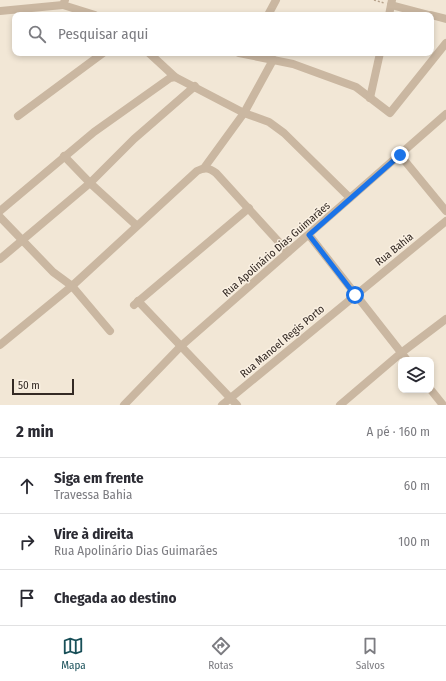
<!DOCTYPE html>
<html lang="pt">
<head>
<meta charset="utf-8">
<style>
	:root { --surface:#fff; --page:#f2f2f3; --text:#2b2b33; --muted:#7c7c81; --line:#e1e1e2; --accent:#184f58 }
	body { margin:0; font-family:"Fira Sans Condensed",sans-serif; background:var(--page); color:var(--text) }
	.controls { position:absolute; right:12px; bottom:12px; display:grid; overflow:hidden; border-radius:8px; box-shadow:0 2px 6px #0003 }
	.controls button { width:36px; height:36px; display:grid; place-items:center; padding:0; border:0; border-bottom:1px solid var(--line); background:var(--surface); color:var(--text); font:20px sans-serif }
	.scale { position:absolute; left:12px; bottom:10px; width:62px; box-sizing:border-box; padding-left:4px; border:2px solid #342a24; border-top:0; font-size:11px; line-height:14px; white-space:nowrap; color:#342a24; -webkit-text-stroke:3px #faf0e2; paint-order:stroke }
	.stop { position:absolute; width:12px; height:12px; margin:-9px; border:3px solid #1a73e8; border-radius:50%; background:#fff }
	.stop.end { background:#1a73e8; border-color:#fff; box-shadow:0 1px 4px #0008 }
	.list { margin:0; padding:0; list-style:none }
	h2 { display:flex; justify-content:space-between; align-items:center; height:52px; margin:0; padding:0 16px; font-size:17px }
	h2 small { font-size:13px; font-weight:400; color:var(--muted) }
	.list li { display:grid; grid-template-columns:26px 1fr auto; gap:12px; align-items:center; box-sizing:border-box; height:56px; padding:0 16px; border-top:1px solid var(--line) }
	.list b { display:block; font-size:15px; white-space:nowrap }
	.list p { margin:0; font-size:13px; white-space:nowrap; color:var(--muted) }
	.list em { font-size:13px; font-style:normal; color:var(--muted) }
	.icon { flex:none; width:22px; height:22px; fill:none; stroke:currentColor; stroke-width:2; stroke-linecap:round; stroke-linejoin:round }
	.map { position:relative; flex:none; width:446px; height:405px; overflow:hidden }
	.search { position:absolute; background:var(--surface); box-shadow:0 2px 6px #0003; left:12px; right:12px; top:12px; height:44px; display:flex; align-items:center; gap:10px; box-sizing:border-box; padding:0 14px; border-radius:8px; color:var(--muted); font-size:15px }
	.sheet { height:220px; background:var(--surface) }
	nav { display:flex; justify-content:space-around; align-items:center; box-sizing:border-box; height:56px; border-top:1px solid var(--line); background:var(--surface); font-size:11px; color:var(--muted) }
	nav a { display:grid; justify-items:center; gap:2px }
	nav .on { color:var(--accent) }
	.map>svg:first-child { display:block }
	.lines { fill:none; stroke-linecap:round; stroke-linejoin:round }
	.path { stroke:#b6a18b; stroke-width:1.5; stroke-dasharray:2 2; stroke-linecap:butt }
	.street { stroke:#cab7a1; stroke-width:8 }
	.route { stroke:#1a73e8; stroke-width:5 }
	.labels { text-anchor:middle; stroke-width:3; stroke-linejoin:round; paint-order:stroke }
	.street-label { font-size:11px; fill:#342a24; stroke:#faf0e2 }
</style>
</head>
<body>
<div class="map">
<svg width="446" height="405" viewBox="0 0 446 405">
	<rect width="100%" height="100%" fill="#f2e7d6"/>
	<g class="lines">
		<polyline class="path" points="374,0 384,3"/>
		<g class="street">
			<polyline points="63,5 95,15"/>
			<polyline points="391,5 429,15"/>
			<polyline points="0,11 63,5 65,0"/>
			<polyline points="268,15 276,0"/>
			<polyline points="389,15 392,0"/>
			<polyline points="431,15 446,19"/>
			<polyline points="149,53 175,77"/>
			<polyline points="239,53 293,64 356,87 390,113 446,43"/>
			<polyline points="370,98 380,53"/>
			<polyline points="18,116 103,53"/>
			<polyline points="400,155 446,211"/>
			<polyline points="64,156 90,183 136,225"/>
			<polyline points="204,168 244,113 273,60 269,53"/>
			<polyline points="0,211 94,132 170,78 175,77 244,113 269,122 284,133 350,198"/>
			<path d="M 0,217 L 53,272 L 72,286 L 197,171 C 205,167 209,168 216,173 L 288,252"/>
			<polyline points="309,235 407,360"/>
			<polyline points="0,259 90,183 134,139 195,86"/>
			<polyline points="138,301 237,405"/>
			<polyline points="134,305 249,208"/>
			<polyline points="0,345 72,286 110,331"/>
			<polyline points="431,390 443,405"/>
			<polyline points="124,405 181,346 446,114"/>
			<polyline points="222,405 446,221"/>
			<polyline points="340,405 401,353 446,319"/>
		</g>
	</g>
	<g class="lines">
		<polyline class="route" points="355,295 309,235 400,155"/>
	</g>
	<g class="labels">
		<g class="street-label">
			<text transform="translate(276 249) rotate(-41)" y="4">Rua Apolinário Dias Guimarães</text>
			<text transform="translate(394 249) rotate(-39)" y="4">Rua Bahia</text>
			<text transform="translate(282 341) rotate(-40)" y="4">Rua Manoel Regis Porto</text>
		</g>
	</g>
</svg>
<div class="controls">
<button><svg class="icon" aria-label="layers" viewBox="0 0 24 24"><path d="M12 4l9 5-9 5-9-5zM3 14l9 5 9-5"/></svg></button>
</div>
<div class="scale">50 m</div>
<div class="stop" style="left:355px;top:295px"></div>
<div class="stop end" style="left:400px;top:155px"></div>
<div class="search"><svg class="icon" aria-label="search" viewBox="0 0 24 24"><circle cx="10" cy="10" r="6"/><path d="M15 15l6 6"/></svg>Pesquisar aqui</div>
</div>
<section class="sheet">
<h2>2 min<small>A pé · 160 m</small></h2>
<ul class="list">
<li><svg class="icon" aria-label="ahead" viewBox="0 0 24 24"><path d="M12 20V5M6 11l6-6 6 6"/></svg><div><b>Siga em frente</b><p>Travessa Bahia</p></div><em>60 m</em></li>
<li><svg class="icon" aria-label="right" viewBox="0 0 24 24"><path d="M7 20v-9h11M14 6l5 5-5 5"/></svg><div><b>Vire à direita</b><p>Rua Apolinário Dias Guimarães</p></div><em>100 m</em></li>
<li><svg class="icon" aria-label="arrive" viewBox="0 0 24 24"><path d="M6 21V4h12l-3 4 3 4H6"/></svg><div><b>Chegada ao destino</b></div></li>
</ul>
</section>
<nav>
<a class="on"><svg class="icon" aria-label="map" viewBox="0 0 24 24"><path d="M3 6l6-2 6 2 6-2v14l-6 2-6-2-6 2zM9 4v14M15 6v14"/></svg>Mapa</a>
<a><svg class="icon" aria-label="directions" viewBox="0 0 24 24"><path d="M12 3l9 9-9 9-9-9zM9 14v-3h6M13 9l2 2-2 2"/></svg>Rotas</a>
<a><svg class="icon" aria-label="saved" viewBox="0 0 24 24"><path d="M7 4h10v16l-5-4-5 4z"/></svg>Salvos</a>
</nav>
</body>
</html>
